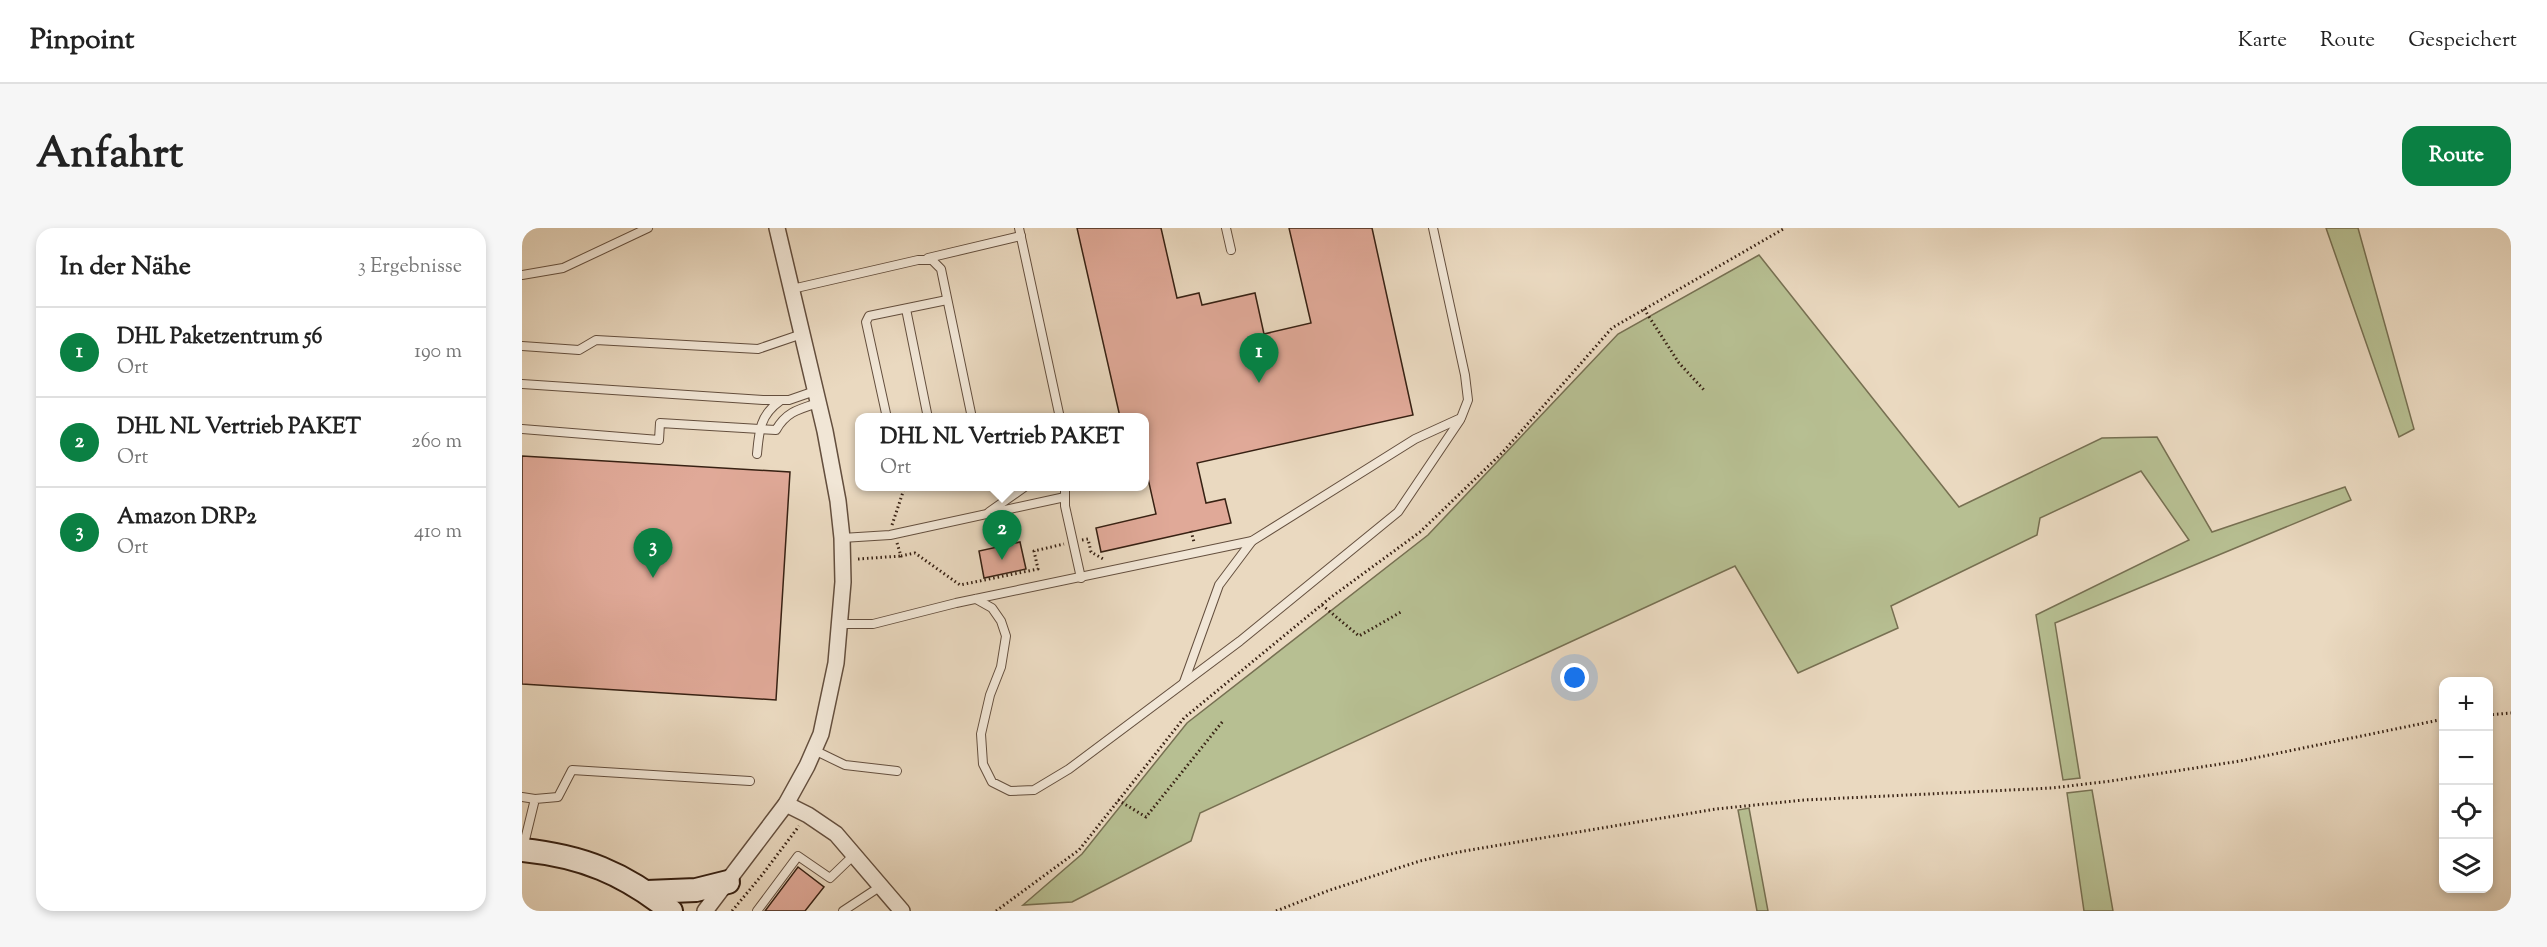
<!DOCTYPE html>
<html lang="de">
<head>
<meta charset="utf-8">
<style>
	:root { --surface:#fff; --page:#f6f6f6; --text:#222; --muted:#767676; --line:#e0e0e0; --accent:#0b8043 }
	body { margin:0; font-family:"Sorts Mill Goudy",serif; background:var(--page); color:var(--text) }
	.controls { position:absolute; right:18px; bottom:18px; display:grid; overflow:hidden; border-radius:12px; box-shadow:0 3px 9px #0003 }
	.controls button { width:54px; height:54px; display:grid; place-items:center; padding:0; border:0; border-bottom:2px solid var(--line); background:var(--surface); color:var(--text); font:30px sans-serif }
	.you { position:absolute; left:1053px; top:450px; width:21px; height:21px; margin:-15px; border:4px solid #fff; border-radius:50%; background:#1a73e8; box-shadow:0 0 0 9px #1a73e833 }
	.badge { display:grid; place-items:center; width:39px; height:39px; border-radius:50%; background:var(--accent); color:#fff; font-size:20px; font-weight:700 }
	.pin { position:absolute; translate:-50% -50px; filter:drop-shadow(0 2px 3px #0008) }
	.pin::after { content:''; position:absolute; top:32px; width:21px; height:18px; background:inherit; clip-path:polygon(0 0,100% 0,50% 100%) }
	.popup { position:absolute; left:333px; top:185px; width:294px; height:78px; box-sizing:border-box; display:grid; place-content:center; border-radius:12px; background:var(--surface); filter:drop-shadow(0 2px 4px #0005); font-size:20px; white-space:nowrap; color:var(--muted) }
	.popup b { font-size:22px; color:var(--text) }
	.popup::after { content:''; position:absolute; left:50%; top:100%; margin-left:-12px; border:12px solid transparent; border-top-color:var(--surface) }
	.list { margin:0; padding:0; list-style:none }
	h2 { display:flex; justify-content:space-between; align-items:center; height:78px; margin:0; padding:0 24px; font-size:26px }
	h2 small { font-size:20px; font-weight:400; color:var(--muted) }
	.list li { display:grid; grid-template-columns:39px 1fr auto; gap:18px; align-items:center; box-sizing:border-box; height:90px; padding:0 24px; border-top:2px solid var(--line) }
	.list b { display:block; font-size:22px; white-space:nowrap }
	.list p { margin:0; font-size:20px; white-space:nowrap; color:var(--muted) }
	.list em { font-size:20px; font-style:normal; color:var(--muted) }
	.icon { flex:none; width:33px; height:33px; fill:none; stroke:currentColor; stroke-width:2; stroke-linecap:round; stroke-linejoin:round }
	.map { position:relative; flex:none; width:1989px; height:683px; overflow:hidden; border-radius:18px }
	header { display:flex; align-items:center; gap:36px; box-sizing:border-box; height:84px; padding:0 30px; background:var(--surface); border-bottom:2px solid var(--line) }
	header strong { font-size:28px }
	nav { display:flex; gap:33px; margin-inline-start:auto; font-size:21px }
	.intro { display:flex; align-items:center; justify-content:space-between; box-sizing:border-box; height:144px; padding:0 36px }
	h1 { margin:0; font-size:42px }
	.button { padding:15px 27px; border-radius:18px; background:var(--accent); color:#fff; font-size:21px; font-weight:700 }
	main { display:flex; gap:36px; padding:0 36px }
	aside { flex:1; background:var(--surface); border-radius:18px; box-shadow:0 3px 9px #0003 }
	.map>svg:first-child { display:block }
	.green { fill:#b7bf92; stroke:#777052; stroke-width:1.5 }
	.building { fill:#e0a998; stroke:#372113; stroke-width:1.5 }
	.lines { fill:none; stroke-linecap:round; stroke-linejoin:round }
	.lane-casing { stroke:#644f3e; stroke-width:10 }
	.street-casing { stroke:#644f3e; stroke-width:18 }
	.secondary-casing { stroke:#372113; stroke-width:26 }
	.path { stroke:#372113; stroke-width:3; stroke-dasharray:1.5 3; stroke-linecap:butt }
	.lane { stroke:#f1e6d6; stroke-width:8 }
	.street { stroke:#f1e6d6; stroke-width:15 }
	.secondary { stroke:#f1e6d6; stroke-width:22 }
</style>
</head>
<body>
<header>
<strong>Pinpoint</strong>
<nav><a>Karte</a><a>Route</a><a>Gespeichert</a></nav>
</header>
<div class="intro"><h1>Anfahrt</h1><a class="button">Route</a></div>
<main>
<aside>
<h2>In der Nähe<small>3 Ergebnisse</small></h2>
<ul class="list">
<li><span class="badge">1</span><div><b>DHL Paketzentrum 56</b><p>Ort</p></div><em>190 m</em></li>
<li><span class="badge">2</span><div><b>DHL NL Vertrieb PAKET</b><p>Ort</p></div><em>260 m</em></li>
<li><span class="badge">3</span><div><b>Amazon DRP2</b><p>Ort</p></div><em>410 m</em></li>
</ul>
</aside>
<div class="map">
<svg width="1989" height="683" viewBox="0 0 1989 683">
	<rect width="100%" height="100%" fill="#ead9c0"/>
	<filter id="stains"><feTurbulence type="fractalNoise" baseFrequency=".00333" numOctaves="4"/><feColorMatrix values="0 0 0 0 .2 0 0 0 0 .09 0 0 0 0 .02 0 0 0 .5 -.17"/></filter>
	<radialGradient id="worn" r=".72"><stop offset=".6" stop-color="#630" stop-opacity="0"/><stop offset="1" stop-color="#630" stop-opacity=".3"/></radialGradient>
	<g class="green">
		<polygon points="1804,0 1836,0 1892,201 1877,209"/>
		<polygon points="1237,27 1437,279 1580,210 1635,209 1690,304 1823,259 1829,272 1533,395 1558,550 1541,552 1514,387 1667,312 1619,243 1518,290 1515,307 1369,378 1376,400 1276,445 1213,338 678,585 669,613 550,674 501,677 560,626 665,495 906,307 1096,106"/>
		<polygon points="1570,562 1591,683 1562,683 1545,565"/>
		<polygon points="1227,580 1246,683 1235,683 1216,582"/>
	</g>
	<g class="building">
		<polygon points="555,0 639,0 655,70 677,65 680,77 733,65 742,106 789,95 767,0 850,0 891,187 675,235 684,275 703,271 709,295 579,324 574,300 634,286 625,246 622,247 622,189 598,189"/>
		<polygon points="0,228 268,244 254,472 0,456"/>
		<polygon points="498,314 504,341 462,350 457,323"/>
		<polygon points="276,639 302,659 283,683 243,683"/>
	</g>
	<g class="lines">
		<defs>
			<g id="lane">
				<polyline points="497,0 538,190"/>
				<polyline points="704,0 709,22"/>
				<polyline points="406,30 499,8"/>
				<polyline points="0,47 41,40 126,0"/>
				<polyline points="270,61 396,32 410,32 419,41 450,190"/>
				<polyline points="384,81 406,190"/>
				<polyline points="0,118 57,122 74,112 236,121 280,106"/>
				<polyline points="0,156 241,172 267,172 293,163"/>
				<polyline points="365,190 344,94 347,88 425,72"/>
				<path d="M 0,201 L 137,212 L 138,195 L 254,202 C 264,184 277,181 296,175"/>
				<path d="M 235,226 C 237,203 238,187 258,173"/>
				<polyline points="543,258 543,278 559,350"/>
				<polyline points="467,284 504,258"/>
				<polyline points="320,310 368,307 543,269"/>
				<polyline points="454,371 470,380 479,393 484,408 479,439 468,467 459,506 461,536 470,554 488,563 512,562 547,541 718,413 876,284 938,192"/>
				<polyline points="318,396 351,396 434,375 730,313 893,211 939,190 946,172 943,147 911,0"/>
				<polyline points="662,454 697,357 730,313"/>
				<polyline points="292,522 323,537 375,543"/>
				<polyline points="0,569 13,571"/>
				<polyline points="1,620 13,571 36,569 50,542 228,553"/>
				<polyline points="235,683 276,628 308,650 333,626"/>
				<polyline points="321,683 359,658"/>
			</g>
			<g id="street">
				<polyline points="264,576 286,587 314,606 380,683"/>
				<polyline points="183,683 264,576 285,538 299,506 314,435 321,354 320,310 316,273 303,203 255,0"/>
			</g>
			<g id="secondary">
				<path d="M 0,622 C 60,628 102,645 149,683"/>
				<polyline points="125,664 174,662 206,654"/>
			</g>
		</defs>
		<use href="#lane" class="lane-casing"/>
		<use href="#street" class="street-casing"/>
		<use href="#secondary" class="secondary-casing"/>
		<g class="path">
			<polyline points="1122,81 1157,135 1182,162"/>
			<polyline points="370,297 383,258"/>
			<polyline points="669,303 672,314"/>
			<polyline points="560,312 566,311 569,324 583,332"/>
			<polyline points="375,315 379,328 393,325 438,357 516,341 512,323 542,316"/>
			<polyline points="336,331 379,328"/>
			<polyline points="800,377 837,408 879,384"/>
			<polyline points="1966,487 1989,485"/>
			<polyline points="596,572 624,589 701,493"/>
			<polyline points="210,683 240,647 277,598"/>
			<polyline points="474,683 557,622 662,490 808,370 898,304 980,225 1090,100 1263,0"/>
			<polyline points="754,683 808,662 898,633 942,623 1194,581 1282,572 1530,560 1589,553 1718,533 1922,491"/>
		</g>
		<use href="#lane" class="lane"/>
		<use href="#street" class="street"/>
		<use href="#secondary" class="secondary"/>
	</g>
	<rect width="100%" height="100%" filter="url(#stains)"/>
	<rect width="100%" height="100%" fill="url(#worn)"/>
</svg>
<div class="controls">
<button>+</button>
<button>−</button>
<button><svg class="icon" aria-label="locate" viewBox="0 0 24 24"><circle cx="12" cy="12" r="6"/><path d="M12 2v4M12 18v4M2 12h4M18 12h4"/></svg></button>
<button><svg class="icon" aria-label="layers" viewBox="0 0 24 24"><path d="M12 4l9 5-9 5-9-5zM3 14l9 5 9-5"/></svg></button>
</div>
<div class="you"></div>
<div class="pin badge" style="left:737px;top:155px">1</div>
<div class="pin badge" style="left:480px;top:332px">2</div>
<div class="popup"><b>DHL NL Vertrieb PAKET</b>Ort</div>
<div class="pin badge" style="left:131px;top:350px">3</div>
</div>
</main>
</body>
</html>
